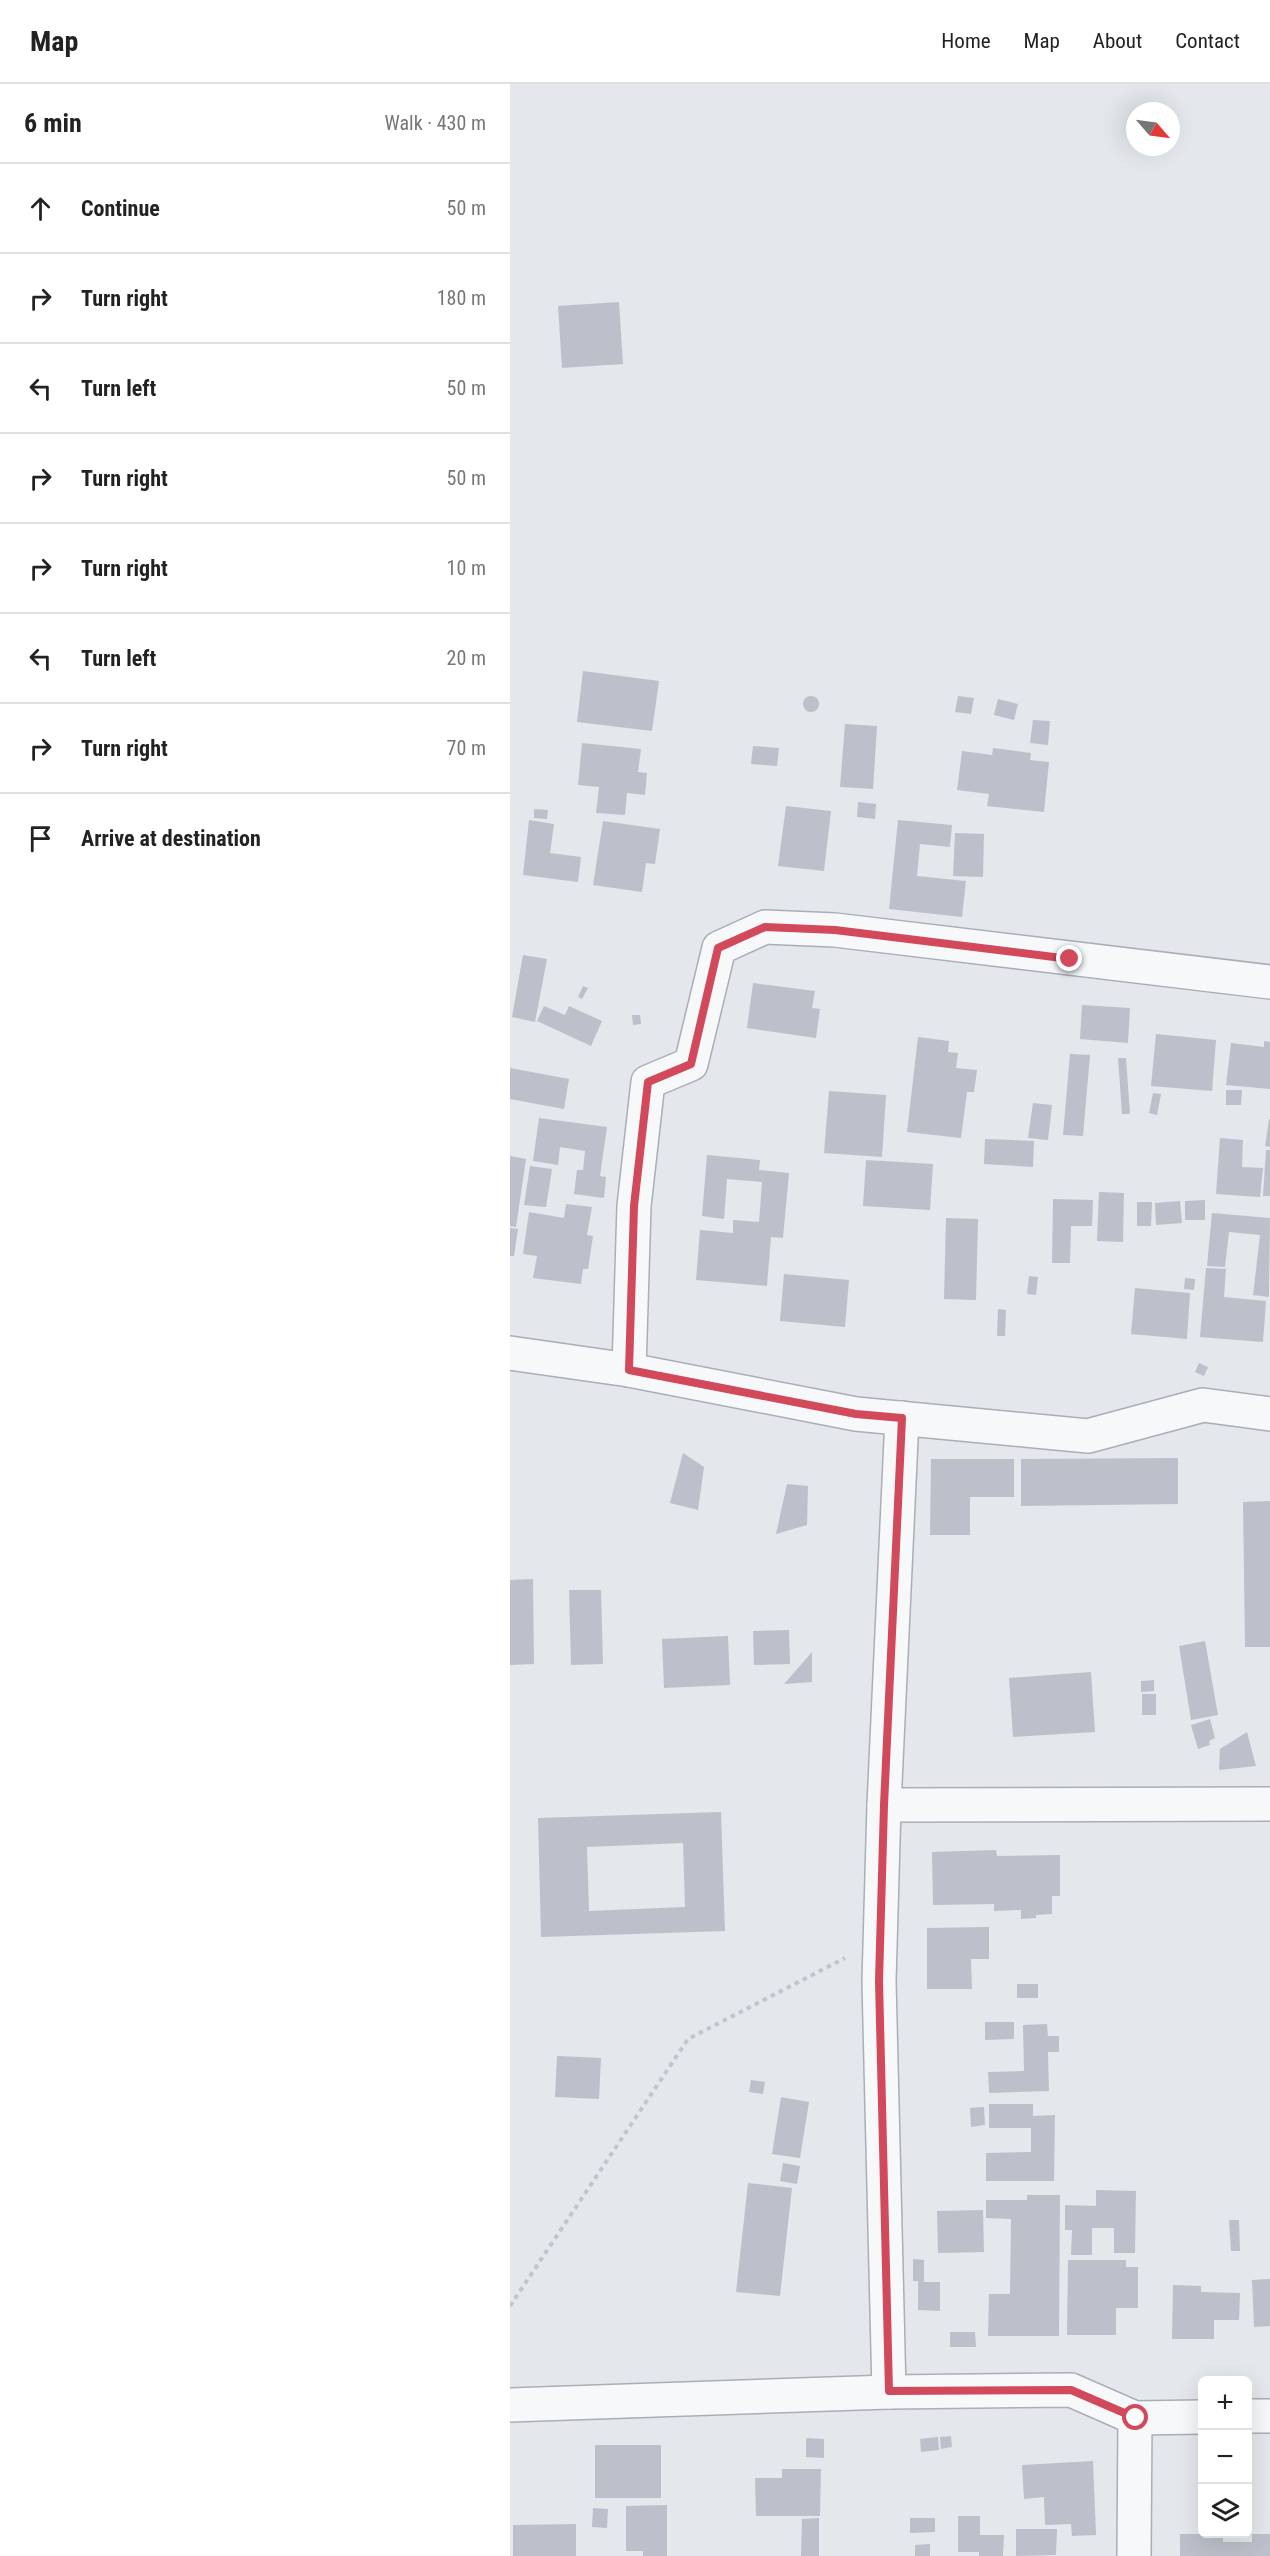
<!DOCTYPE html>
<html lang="en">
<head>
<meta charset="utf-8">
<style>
	:root { --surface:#fff; --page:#f6f6f6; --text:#222; --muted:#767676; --line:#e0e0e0 }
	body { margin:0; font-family:"Roboto Condensed",sans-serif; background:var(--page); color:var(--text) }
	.controls { position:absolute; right:18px; bottom:18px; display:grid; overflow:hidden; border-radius:9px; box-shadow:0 6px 24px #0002 }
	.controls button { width:54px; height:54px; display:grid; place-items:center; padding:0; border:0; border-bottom:2px solid var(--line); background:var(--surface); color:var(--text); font:30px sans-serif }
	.compass { position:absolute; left:616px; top:18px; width:54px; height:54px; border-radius:50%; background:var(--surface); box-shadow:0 6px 24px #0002; rotate:118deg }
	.stop { position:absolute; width:18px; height:18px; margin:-14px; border:4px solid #d1495b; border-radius:50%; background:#fff }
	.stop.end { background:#d1495b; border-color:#fff; box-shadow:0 2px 6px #0008 }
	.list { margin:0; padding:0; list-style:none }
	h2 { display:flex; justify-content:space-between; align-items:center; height:78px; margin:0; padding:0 24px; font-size:26px }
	h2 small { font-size:20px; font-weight:400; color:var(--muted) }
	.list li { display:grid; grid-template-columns:39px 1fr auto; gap:18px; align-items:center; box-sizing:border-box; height:90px; padding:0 24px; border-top:2px solid var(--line) }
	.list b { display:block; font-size:22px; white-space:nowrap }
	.list em { font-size:20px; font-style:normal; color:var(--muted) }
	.icon { flex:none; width:33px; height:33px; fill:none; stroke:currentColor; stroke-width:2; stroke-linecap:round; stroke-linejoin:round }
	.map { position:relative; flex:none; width:760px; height:2472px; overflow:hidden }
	header { display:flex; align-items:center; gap:36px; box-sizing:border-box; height:84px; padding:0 30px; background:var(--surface); border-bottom:2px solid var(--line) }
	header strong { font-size:28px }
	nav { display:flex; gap:33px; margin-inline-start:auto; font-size:21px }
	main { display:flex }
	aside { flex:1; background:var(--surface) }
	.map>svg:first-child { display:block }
	.building { fill:#bbc0ca; fill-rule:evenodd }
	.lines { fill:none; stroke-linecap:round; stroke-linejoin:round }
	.minor-casing { stroke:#a9aeb7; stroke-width:36 }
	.path { stroke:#c2c5cb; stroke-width:4; stroke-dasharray:4.5 4.5; stroke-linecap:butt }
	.minor { stroke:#f7f8fa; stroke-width:33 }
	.route { stroke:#d1495b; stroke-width:8 }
</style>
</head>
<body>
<header>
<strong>Map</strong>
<nav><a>Home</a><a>Map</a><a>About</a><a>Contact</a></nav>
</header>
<main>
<aside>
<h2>6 min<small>Walk · 430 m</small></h2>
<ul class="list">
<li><svg class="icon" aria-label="ahead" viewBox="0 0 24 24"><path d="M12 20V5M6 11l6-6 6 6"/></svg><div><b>Continue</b></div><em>50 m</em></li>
<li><svg class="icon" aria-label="right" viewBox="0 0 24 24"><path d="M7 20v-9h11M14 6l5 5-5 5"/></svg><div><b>Turn right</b></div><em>180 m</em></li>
<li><svg class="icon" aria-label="left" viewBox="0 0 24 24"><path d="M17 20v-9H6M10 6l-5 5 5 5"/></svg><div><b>Turn left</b></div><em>50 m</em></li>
<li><svg class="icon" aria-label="right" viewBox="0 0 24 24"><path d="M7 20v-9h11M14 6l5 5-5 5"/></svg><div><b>Turn right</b></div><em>50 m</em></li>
<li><svg class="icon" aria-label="right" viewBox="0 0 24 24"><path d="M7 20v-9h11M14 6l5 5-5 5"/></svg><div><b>Turn right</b></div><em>10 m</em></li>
<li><svg class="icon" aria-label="left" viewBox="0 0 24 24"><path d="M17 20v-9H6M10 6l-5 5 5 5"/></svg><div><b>Turn left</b></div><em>20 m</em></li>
<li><svg class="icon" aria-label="right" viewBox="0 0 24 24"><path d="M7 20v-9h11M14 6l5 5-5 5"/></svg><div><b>Turn right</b></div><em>70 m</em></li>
<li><svg class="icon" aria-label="arrive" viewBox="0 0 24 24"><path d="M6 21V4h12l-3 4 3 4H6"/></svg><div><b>Arrive at destination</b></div></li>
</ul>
</aside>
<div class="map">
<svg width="760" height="2472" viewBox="0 0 760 2472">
	<rect width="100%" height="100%" fill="#e4e7ec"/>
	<g class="building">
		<polygon points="109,218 113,280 52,284 48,222"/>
		<polygon points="73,587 149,597 142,647 67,638"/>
		<circle cx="301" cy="620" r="8"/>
		<polygon points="448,612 464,614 461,630 445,628"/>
		<polygon points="488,615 508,620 504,636 484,631"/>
		<polygon points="523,636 540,637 538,661 520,659"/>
		<polygon points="335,640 367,642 363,705 330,703"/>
		<polygon points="72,659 131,665 128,688 137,689 135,711 117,709 115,731 86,729 89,703 68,701"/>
		<polygon points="243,662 269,664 267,682 241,680"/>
		<polygon points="483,664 521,669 520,676 539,678 534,728 477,722 479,710 447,706 452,667 482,671"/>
		<polygon points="348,718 366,720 365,735 347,733"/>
		<polygon points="276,722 321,727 314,787 268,782"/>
		<polygon points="24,725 38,726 37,735 24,734"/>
		<polygon points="19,736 44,740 40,769 71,773 68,798 13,791"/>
		<polygon points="388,736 442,741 440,763 410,760 407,792 456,797 452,833 379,825"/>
		<polygon points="93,737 150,745 145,780 136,779 132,808 83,801"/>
		<polygon points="445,749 474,750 473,793 443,792"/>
		<polygon points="13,871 37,875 25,938 2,933"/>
		<polygon points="243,899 305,907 302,924 310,925 306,954 237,944"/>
		<polygon points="73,902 78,904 72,915 68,913"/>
		<polygon points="572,921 620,924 618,959 570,955"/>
		<polygon points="34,922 55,931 59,922 92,937 81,962 27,937"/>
		<polygon points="122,931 130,931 131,940 123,941"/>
		<polygon points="646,950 706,956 702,1007 641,1002"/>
		<polygon points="408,953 439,957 438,968 448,969 446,984 467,986 464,1008 457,1008 451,1054 397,1048"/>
		<polygon points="754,957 760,958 760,1005 716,1001 721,959 754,963"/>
		<polygon points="560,970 580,971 573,1052 553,1051"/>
		<polygon points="608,974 616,974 620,1030 612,1030"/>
		<polygon points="0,984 59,995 54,1025 0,1015"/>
		<polygon points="716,1006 732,1006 731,1021 716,1021"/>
		<polygon points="319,1007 376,1011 372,1073 314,1069"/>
		<polygon points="643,1009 651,1010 647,1031 639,1029"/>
		<polygon points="523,1019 542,1021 538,1056 518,1054"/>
		<polygon points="29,1034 97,1043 90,1092 96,1093 94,1114 64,1110 67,1086 73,1086 75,1067 50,1063 48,1081 23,1077"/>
		<polygon points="759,1035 760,1035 760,1063 755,1062"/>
		<polygon points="710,1054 733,1056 732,1083 753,1084 750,1113 706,1110"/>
		<polygon points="475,1055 524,1057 523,1083 474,1080"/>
		<polygon points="756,1066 760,1066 760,1112 753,1112"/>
		<polygon points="197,1071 250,1076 249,1086 279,1089 273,1154 261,1153 257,1202 186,1196 190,1146 223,1149 223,1136 249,1138 252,1098 217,1095 214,1135 192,1132"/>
		<polygon points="0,1072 16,1075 6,1143 0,1142"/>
		<polygon points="356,1076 423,1080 420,1126 353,1122"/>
		<polygon points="20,1082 42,1085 36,1123 14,1121"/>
		<polygon points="589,1108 614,1109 613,1158 587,1157"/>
		<polygon points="543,1115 583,1116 582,1142 561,1142 560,1179 542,1179"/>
		<polygon points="695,1116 695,1136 675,1136 675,1117"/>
		<polygon points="670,1117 672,1139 646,1141 645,1119"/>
		<polygon points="627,1118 642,1118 641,1142 627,1142"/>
		<polygon points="56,1120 82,1123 77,1151 83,1152 78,1185 73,1185 71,1200 23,1194 27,1172 13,1170 19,1128 54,1134"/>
		<polygon points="702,1129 760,1134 759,1213 743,1211 750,1151 719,1148 715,1183 697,1182"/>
		<polygon points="436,1134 468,1135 466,1216 434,1215"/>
		<polygon points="0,1144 8,1145 4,1172 0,1172"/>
		<polygon points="696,1184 716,1185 714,1213 756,1217 753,1258 690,1253"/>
		<polygon points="274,1190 339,1196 335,1243 270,1237"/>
		<polygon points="519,1192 528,1193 526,1211 517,1210"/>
		<polygon points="675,1194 685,1195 684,1206 674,1205"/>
		<polygon points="625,1204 680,1209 677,1255 621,1250"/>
		<polygon points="488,1225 496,1226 495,1252 487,1252"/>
		<polygon points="689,1279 698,1283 694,1292 685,1288"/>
		<polygon points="173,1369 194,1383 188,1426 160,1419"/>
		<polygon points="668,1374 668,1420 511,1422 511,1375"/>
		<polygon points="421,1375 504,1375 504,1413 460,1413 460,1451 420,1451"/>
		<polygon points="277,1400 298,1402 297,1441 266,1450"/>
		<polygon points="760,1417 760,1563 735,1563 733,1418"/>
		<polygon points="23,1495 24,1580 0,1581 0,1496"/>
		<polygon points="59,1506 91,1506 93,1580 61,1581"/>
		<polygon points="279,1546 280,1580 244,1581 243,1547"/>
		<polygon points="218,1552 220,1601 154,1604 152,1555"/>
		<polygon points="695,1557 708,1631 681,1636 669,1562"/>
		<polygon points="302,1568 302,1598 274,1600"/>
		<polygon points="581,1588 585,1648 503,1653 499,1594"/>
		<polygon points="644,1596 644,1607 631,1608 631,1597"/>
		<rect x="632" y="1610" width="14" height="21"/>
		<polygon points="700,1635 705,1654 699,1657 700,1661 688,1665 681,1641"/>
		<polygon points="737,1648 746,1682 709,1686 710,1665"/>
		<path d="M 211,1728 L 215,1847 L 31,1853 L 28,1734 ZM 173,1759 L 175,1823 L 79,1827 L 77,1763 Z"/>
		<polygon points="486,1766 487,1772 550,1771 550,1812 542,1812 542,1830 526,1831 526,1834 511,1835 511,1826 484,1827 484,1820 423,1821 422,1768"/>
		<polygon points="479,1843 479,1875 461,1875 462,1905 417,1905 417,1844"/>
		<rect x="507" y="1900" width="21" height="14"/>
		<polygon points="475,1938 504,1938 504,1955 475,1956"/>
		<polygon points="537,1940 538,1952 549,1952 549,1968 538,1968 539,2007 479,2009 478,1988 514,1987 513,1941"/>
		<polygon points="47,1972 91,1974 89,2015 45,2013"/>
		<polygon points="241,1996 255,1998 253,2010 239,2008"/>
		<polygon points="271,2013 299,2018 290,2074 262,2070"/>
		<polygon points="479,2020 523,2020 523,2032 545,2031 544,2097 476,2097 476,2069 521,2068 521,2044 479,2044"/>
		<polygon points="474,2023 475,2041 461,2043 460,2024"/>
		<polygon points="273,2079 290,2082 287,2100 270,2097"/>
		<polygon points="238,2099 282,2104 270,2212 226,2208"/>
		<polygon points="586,2106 626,2107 625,2169 604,2169 604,2144 582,2144 582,2171 561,2171 562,2146 555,2146 555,2121 586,2122"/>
		<polygon points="517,2111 550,2111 549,2252 478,2252 479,2210 500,2210 501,2135 476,2134 476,2116 517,2116"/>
		<polygon points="473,2126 474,2168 428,2169 427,2127"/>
		<polygon points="719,2136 729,2136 730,2167 721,2167"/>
		<polygon points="403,2175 414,2176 414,2198 430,2198 430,2227 408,2226 408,2197 403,2197"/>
		<polygon points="558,2176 616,2176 616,2183 628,2183 628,2224 606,2224 606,2251 557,2251"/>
		<polygon points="760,2195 760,2242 744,2243 742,2196"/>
		<polygon points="663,2201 691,2202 691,2208 730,2209 729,2236 704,2236 704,2255 662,2255"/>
		<polygon points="440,2248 465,2248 466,2263 440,2263"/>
		<polygon points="441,2352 442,2363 431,2365 430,2353"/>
		<polygon points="428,2353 429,2366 411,2368 410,2355"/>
		<polygon points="296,2354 314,2355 314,2374 296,2373"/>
		<rect x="85" y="2361" width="66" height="53"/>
		<polygon points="583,2377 586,2451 562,2452 561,2440 535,2441 534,2413 514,2415 512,2381"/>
		<polygon points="272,2385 311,2385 310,2432 246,2432 245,2394 272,2394"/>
		<polygon points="157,2421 157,2472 133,2472 133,2467 116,2467 116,2422"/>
		<polygon points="83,2424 98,2425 97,2444 82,2443"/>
		<polygon points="448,2432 470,2432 470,2451 494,2451 493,2472 469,2472 469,2468 448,2468"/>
		<polygon points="309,2434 309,2472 291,2472 292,2435"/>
		<polygon points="400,2434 425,2434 425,2448 400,2449"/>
		<polygon points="66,2440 66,2472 3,2472 3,2441"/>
		<polygon points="506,2445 547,2445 546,2471 506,2472"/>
		<polygon points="670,2450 713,2450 713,2458 742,2458 742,2450 760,2450 760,2472 670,2472"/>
		<polygon points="420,2460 420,2472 405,2472 405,2461"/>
	</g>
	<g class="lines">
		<defs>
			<g id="minor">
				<polyline points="0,1269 119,1286 346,1330 578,1352 693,1321 760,1330"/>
				<polyline points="119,1286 124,1122 138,998 181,980 209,864 255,843 325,846 760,898"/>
				<polyline points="374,1721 760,1720"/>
				<polyline points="379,2308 369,1897 374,1721 392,1334"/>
				<polyline points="0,2321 379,2308 561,2306 625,2334 692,2333"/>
				<polyline points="738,2332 760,2332"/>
				<polyline points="624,2472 625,2334"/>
			</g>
		</defs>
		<use href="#minor" class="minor-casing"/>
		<polyline class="path" points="0,2222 178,1955 335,1874"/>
		<use href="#minor" class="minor"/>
	</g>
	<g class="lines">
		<polyline class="route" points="560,875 325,846 255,843 208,864 181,980 138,998 124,1122 119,1286 346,1330 392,1334 374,1721 369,1897 379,2307 561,2306 626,2334"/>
	</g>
</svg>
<div class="controls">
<button>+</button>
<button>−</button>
<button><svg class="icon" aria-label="layers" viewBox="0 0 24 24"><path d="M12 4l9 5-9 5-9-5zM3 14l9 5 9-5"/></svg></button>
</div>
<svg class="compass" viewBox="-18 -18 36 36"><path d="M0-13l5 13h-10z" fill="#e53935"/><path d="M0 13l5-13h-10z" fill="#767676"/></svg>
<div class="stop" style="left:626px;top:2334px"></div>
<div class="stop end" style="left:560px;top:875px"></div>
</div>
</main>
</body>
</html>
